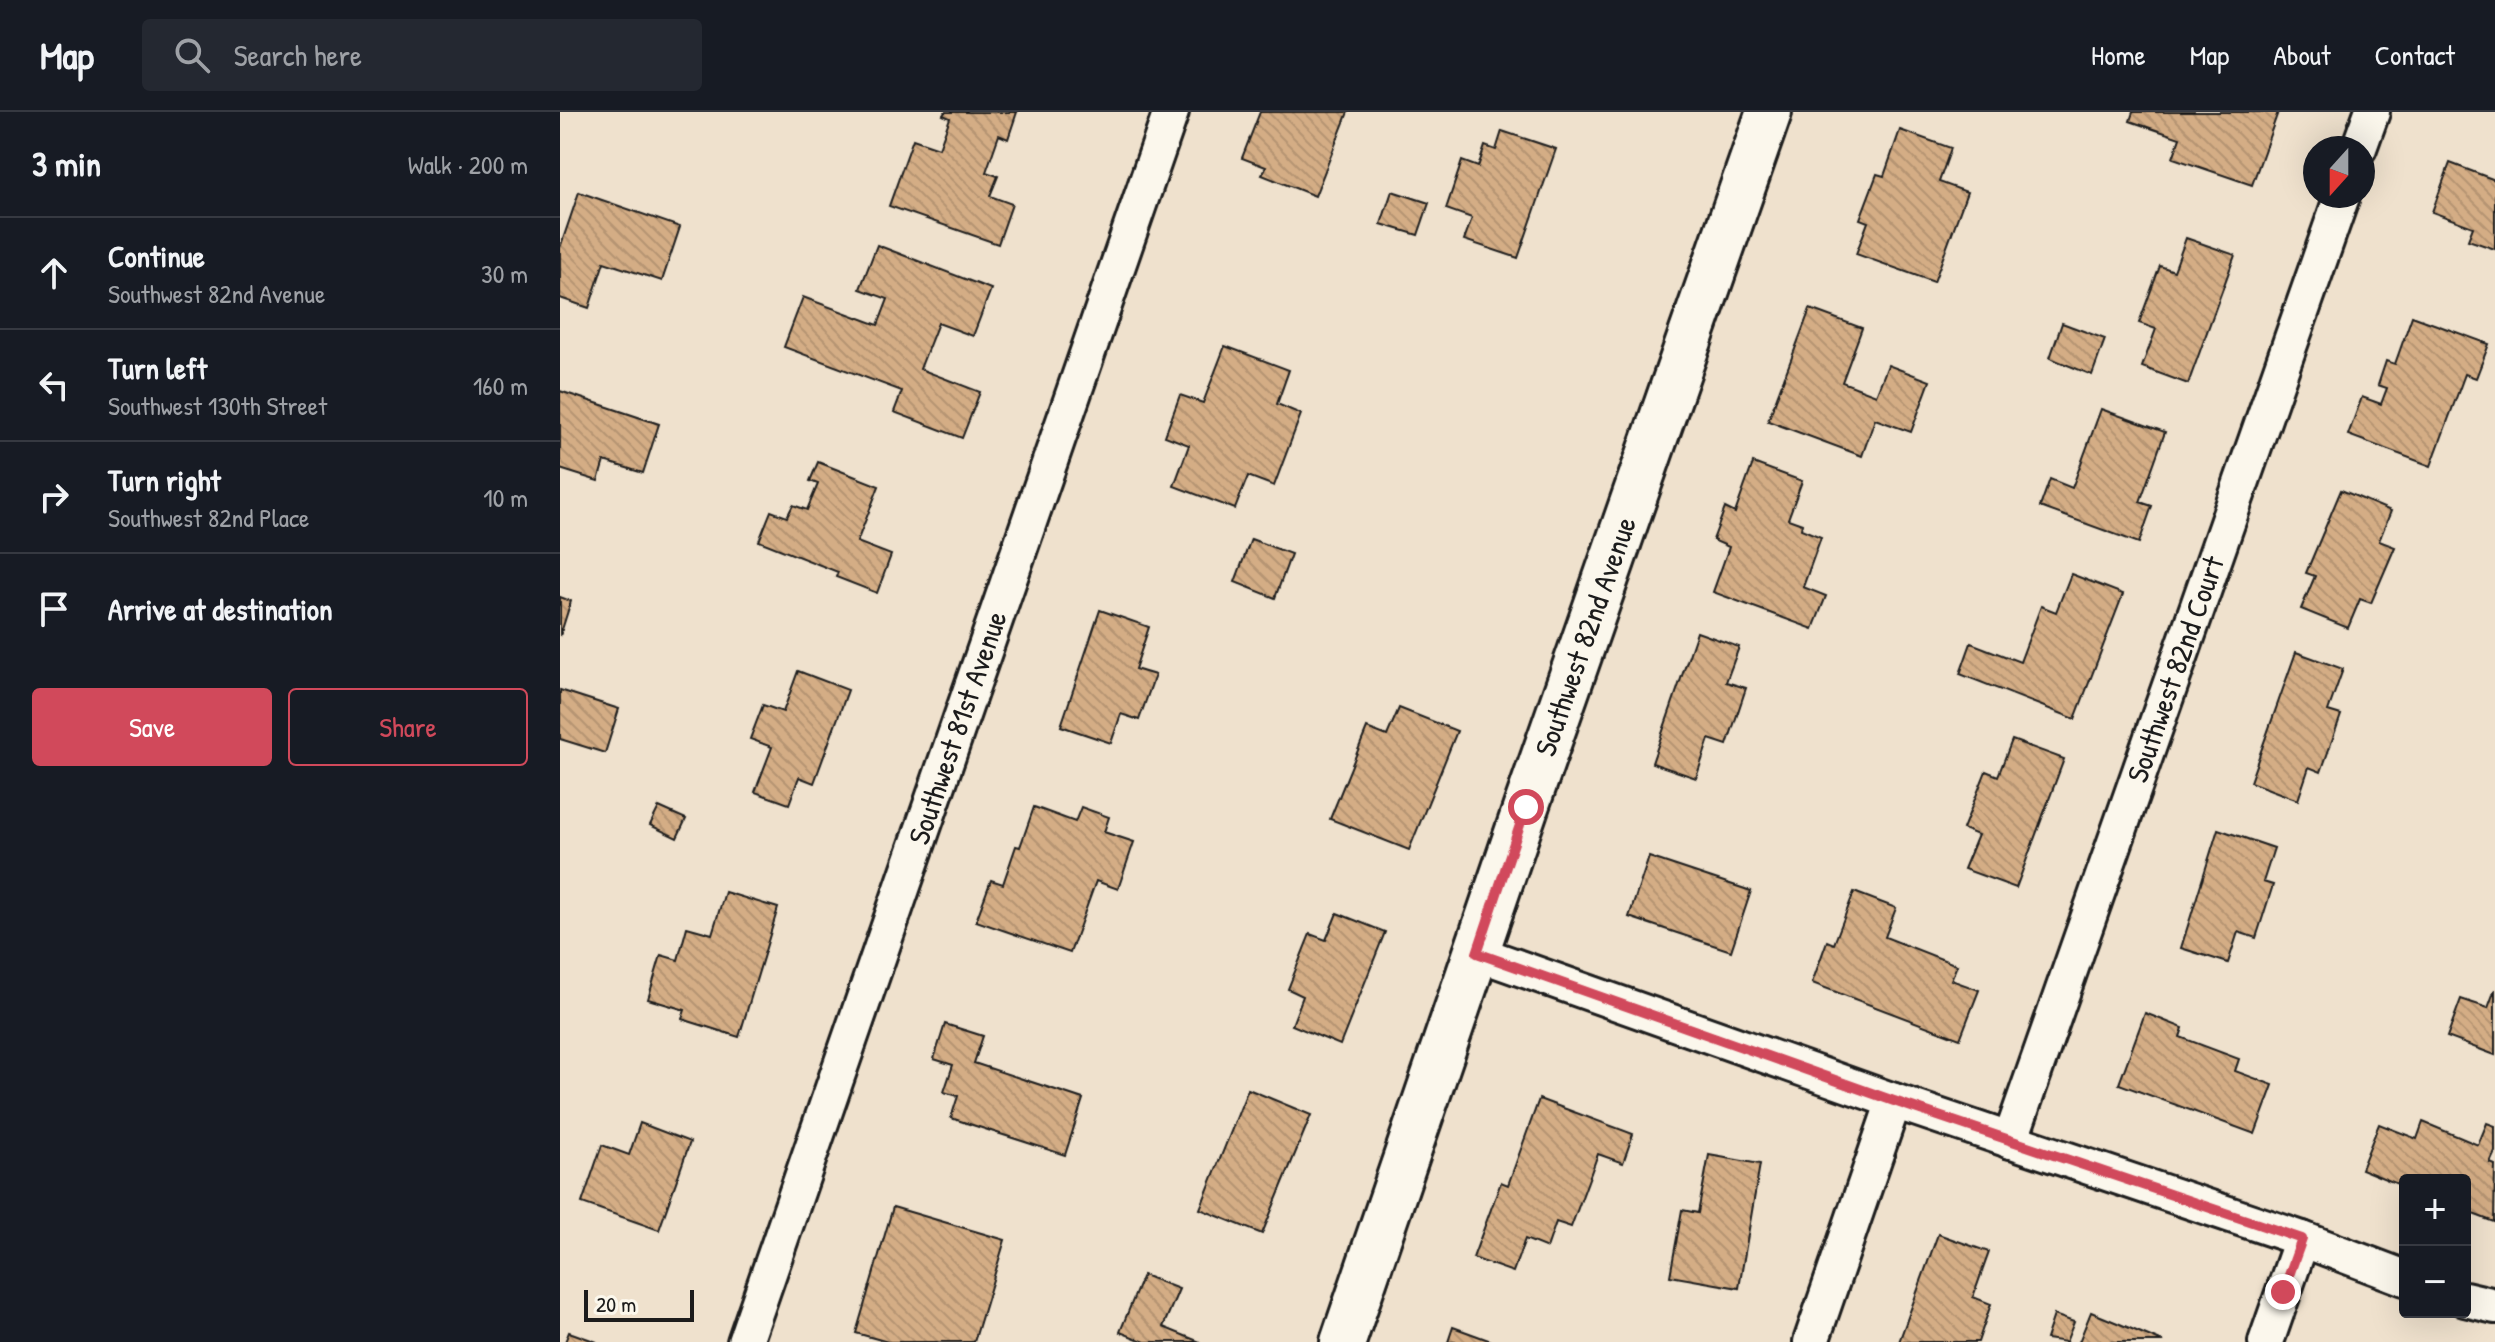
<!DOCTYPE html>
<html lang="en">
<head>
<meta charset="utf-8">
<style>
	:root { --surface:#171b24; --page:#242831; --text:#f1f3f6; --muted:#9ea1a6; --line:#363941; --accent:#d1495b }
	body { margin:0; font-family:"Patrick Hand",sans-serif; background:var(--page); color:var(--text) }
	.controls { position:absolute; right:24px; bottom:24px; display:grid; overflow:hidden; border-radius:8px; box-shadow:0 8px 32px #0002 }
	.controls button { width:72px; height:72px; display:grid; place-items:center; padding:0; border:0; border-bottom:2px solid var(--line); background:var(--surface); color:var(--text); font:40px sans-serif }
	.compass { position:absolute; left:1743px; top:24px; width:72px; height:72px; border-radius:50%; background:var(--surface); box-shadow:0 8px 32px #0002; rotate:201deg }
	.scale { position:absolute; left:24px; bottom:20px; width:110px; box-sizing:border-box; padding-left:8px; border:4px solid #1c1c1c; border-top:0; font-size:22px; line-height:28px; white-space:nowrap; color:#1c1c1c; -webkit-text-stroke:6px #fbf7ec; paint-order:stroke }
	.stop { position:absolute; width:24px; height:24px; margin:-18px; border:6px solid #d1495b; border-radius:50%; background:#fff }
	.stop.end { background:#d1495b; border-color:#fff; box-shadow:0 2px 8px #0008 }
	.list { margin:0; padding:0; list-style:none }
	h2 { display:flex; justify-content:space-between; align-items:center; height:104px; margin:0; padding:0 32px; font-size:34px }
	h2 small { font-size:26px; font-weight:400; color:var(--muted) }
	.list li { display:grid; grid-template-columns:52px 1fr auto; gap:24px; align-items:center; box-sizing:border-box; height:112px; padding:0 32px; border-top:2px solid var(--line) }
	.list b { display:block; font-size:30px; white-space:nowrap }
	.list p { margin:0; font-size:26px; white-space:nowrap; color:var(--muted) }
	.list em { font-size:26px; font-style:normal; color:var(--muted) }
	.actions { display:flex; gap:16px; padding:24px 32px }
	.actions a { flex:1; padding:18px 0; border:2px solid var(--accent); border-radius:8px; text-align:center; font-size:28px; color:var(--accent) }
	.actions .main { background:var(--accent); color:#fff }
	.icon { flex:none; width:44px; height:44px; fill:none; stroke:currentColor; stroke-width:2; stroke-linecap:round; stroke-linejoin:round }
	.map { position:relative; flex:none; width:1935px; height:1230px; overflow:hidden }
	header { display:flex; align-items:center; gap:48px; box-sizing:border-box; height:112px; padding:0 40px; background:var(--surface); border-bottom:2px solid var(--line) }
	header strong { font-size:38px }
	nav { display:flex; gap:44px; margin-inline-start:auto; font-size:28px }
	.search { width:560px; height:72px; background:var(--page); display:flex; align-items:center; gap:20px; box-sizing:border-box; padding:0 28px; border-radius:8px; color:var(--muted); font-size:30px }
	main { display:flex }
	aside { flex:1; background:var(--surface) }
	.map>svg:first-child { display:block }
	.building { fill:url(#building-back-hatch); stroke:#1c1c1c; stroke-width:2 }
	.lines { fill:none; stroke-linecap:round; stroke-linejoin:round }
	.street-casing { stroke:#1c1c1c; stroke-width:40 }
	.secondary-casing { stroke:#1c1c1c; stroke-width:50 }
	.street { stroke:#fbf7ec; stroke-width:34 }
	.secondary { stroke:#fbf7ec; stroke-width:44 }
	.route { stroke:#d1495b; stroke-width:10 }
	.labels { text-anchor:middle; stroke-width:8; stroke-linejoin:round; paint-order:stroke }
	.street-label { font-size:30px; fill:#1c1c1c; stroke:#fbf7ec }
</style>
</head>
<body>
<header>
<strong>Map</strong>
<div class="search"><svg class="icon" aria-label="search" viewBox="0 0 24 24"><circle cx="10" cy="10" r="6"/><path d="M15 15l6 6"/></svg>Search here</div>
<nav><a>Home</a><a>Map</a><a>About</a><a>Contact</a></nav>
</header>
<main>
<aside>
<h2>3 min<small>Walk · 200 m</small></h2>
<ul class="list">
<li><svg class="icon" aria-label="ahead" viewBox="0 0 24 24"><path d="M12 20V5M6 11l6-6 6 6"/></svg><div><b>Continue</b><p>Southwest 82nd Avenue</p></div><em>30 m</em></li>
<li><svg class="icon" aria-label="left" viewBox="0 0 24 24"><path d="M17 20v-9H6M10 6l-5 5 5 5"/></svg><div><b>Turn left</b><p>Southwest 130th Street</p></div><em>160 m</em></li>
<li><svg class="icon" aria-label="right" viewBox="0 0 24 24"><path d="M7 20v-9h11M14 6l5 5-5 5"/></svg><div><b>Turn right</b><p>Southwest 82nd Place</p></div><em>10 m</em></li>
<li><svg class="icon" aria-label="arrive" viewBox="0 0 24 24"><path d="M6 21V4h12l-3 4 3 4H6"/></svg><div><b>Arrive at destination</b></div></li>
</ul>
<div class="actions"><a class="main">Save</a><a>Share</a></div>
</aside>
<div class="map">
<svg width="1935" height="1230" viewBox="0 0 1935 1230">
	<defs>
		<pattern id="building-back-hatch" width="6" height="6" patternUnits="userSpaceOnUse" patternTransform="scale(2)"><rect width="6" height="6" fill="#d4ad85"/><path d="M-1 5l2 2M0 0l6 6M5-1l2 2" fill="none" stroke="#b59472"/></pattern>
	</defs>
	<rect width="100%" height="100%" fill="#efe1cd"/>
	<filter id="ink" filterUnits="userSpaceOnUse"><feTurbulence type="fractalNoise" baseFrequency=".0125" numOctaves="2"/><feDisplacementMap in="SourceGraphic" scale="16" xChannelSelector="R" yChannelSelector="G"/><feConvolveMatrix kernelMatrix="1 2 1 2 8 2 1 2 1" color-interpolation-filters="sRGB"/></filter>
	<g filter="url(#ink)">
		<g class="building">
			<polygon points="385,0 457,0 448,27 439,23 426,60 438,64 430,84 452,92 438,132 329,94 353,27 379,36 390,6 383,3"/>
			<polygon points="700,0 788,0 755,84 702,63 706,55 682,46"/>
			<polygon points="1573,0 1718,0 1692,73 1613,46 1620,26 1570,9"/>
			<polygon points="1340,18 1391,36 1379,70 1407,80 1374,170 1296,142 1308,110 1300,107 1317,62 1324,64"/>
			<polygon points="942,19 996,37 958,146 904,128 912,106 886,97 902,49 918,55 925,34 936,38"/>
			<polygon points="1890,51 1935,68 1935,137 1908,128 1913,115 1872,100"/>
			<polygon points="832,79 869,91 858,123 821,112"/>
			<polygon points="19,80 120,115 102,169 44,150 29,196 0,186 0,136"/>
			<polygon points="1626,126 1675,143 1628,272 1582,255 1596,217 1579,211 1600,154 1614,159"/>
			<polygon points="317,133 431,177 413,224 378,211 360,257 420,280 402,326 334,300 342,279 224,235 243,185 318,213 328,187 300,177"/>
			<polygon points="1250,197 1302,216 1282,270 1316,283 1328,253 1370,269 1351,320 1315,307 1302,344 1208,309"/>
			<polygon points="1852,204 1929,232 1916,266 1905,262 1871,354 1788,323 1802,285 1821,292 1827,276 1818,273 1826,249 1835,252"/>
			<polygon points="1502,211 1545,227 1532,263 1490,246"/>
			<polygon points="665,234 729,258 717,292 741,302 714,374 688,364 675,397 614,374 629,333 605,324 620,283 643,291"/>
			<polygon points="0,279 99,312 83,361 44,349 38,369 0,357"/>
			<polygon points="1541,297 1605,320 1580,390 1592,394 1579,431 1480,395 1490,367 1512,376"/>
			<polygon points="258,350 319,374 297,430 331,443 317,481 276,465 278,460 199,429 211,399 227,405 233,393 247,398 258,372 250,369"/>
			<polygon points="1193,351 1242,369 1228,407 1242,412 1241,417 1261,425 1243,475 1266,484 1253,517 1153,480 1169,435 1153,428 1165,396 1175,401"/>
			<polygon points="1781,378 1831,399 1819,429 1835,435 1811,491 1800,487 1788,516 1741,497 1755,464 1746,461"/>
			<polygon points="691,427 731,442 715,486 675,470"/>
			<polygon points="1511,462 1563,482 1515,607 1400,562 1411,531 1460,550 1481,494 1496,500"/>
			<polygon points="0,485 11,489 0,524"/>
			<polygon points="540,498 589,515 575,557 595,563 579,608 561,602 551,631 501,614"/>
			<polygon points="1137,520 1179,535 1166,570 1186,576 1167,633 1149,627 1136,666 1092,651"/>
			<polygon points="1736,540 1783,557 1768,599 1781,603 1761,660 1749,655 1738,688 1690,670"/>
			<polygon points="238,559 288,578 254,671 239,665 229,692 195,680 212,635 190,627 203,593 223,600"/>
			<polygon points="0,578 59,597 45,641 0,627"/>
			<polygon points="839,596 897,619 849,738 770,707 807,616 827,624"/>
			<polygon points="1452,628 1504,647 1456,776 1404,757 1418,723 1403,717 1426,659 1438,664"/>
			<polygon points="99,695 126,707 117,726 90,713"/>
			<polygon points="474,695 515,710 521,695 549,705 544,720 574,730 558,777 536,769 510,841 416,809 431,768 443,772 456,734 460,735"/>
			<polygon points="1658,717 1714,736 1703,770 1713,773 1696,826 1678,820 1668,851 1621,836"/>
			<polygon points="1089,745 1191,779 1171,839 1069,805"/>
			<polygon points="165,780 218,796 179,925 122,907 125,898 88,887 101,843 118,848 127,815 152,822"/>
			<polygon points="1294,780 1336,796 1325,825 1397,853 1391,868 1419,878 1400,927 1252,871 1267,829 1274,832"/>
			<polygon points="777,801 825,820 780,933 732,913 743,884 728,877 750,822 766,828"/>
			<polygon points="1935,877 1935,943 1887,925 1901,887 1928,896"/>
			<polygon points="1585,901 1623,916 1620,925 1679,947 1675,959 1713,973 1695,1022 1559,972"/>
			<polygon points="385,912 423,924 414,951 523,987 505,1043 391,1006 398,984 384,980 393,953 374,947"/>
			<polygon points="688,977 751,1003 702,1122 640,1097"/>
			<polygon points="979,987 1073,1022 1063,1051 1038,1042 1011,1115 996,1110 987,1136 965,1127 953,1160 913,1146 941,1070 948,1073"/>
			<polygon points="1863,1010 1918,1033 1927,1011 1935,1014 1935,1040 1930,1051 1935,1053 1934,1110 1905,1099 1905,1068 1845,1068 1845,1075 1801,1057 1819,1012 1857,1027"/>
			<polygon points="80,1011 130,1030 99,1118 22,1091 42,1033 69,1043"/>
			<polygon points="1149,1043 1200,1052 1179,1176 1110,1164 1122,1098 1138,1101"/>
			<polygon points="333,1095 445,1128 414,1230 328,1230 296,1221"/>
			<polygon points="1378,1122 1429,1140 1413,1185 1431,1192 1418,1230 1339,1230"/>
			<polygon points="583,1163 619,1177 603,1215 640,1230 585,1230 560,1220"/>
			<polygon points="1531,1200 1603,1230 1519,1230"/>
			<polygon points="1494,1203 1514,1210 1506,1230 1486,1227"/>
			<polygon points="893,1215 934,1230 888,1230"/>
			<polygon points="9,1220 37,1230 5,1230"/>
		</g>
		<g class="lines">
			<defs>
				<g id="street">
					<polyline points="1799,36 1812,0"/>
					<polyline points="917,841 1334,989 1742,1127 1845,1166"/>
					<path id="s1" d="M 1450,1029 L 1782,84"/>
					<polyline points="1905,1187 1935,1194"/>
					<path id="s2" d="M 185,1230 L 611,0"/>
					<polyline points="1251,1230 1334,989"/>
					<polyline points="1706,1230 1742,1127"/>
				</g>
				<g id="secondary">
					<path id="s3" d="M 783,1230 L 966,695 L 1209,0"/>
				</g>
			</defs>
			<use href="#street" class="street-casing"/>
			<use href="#secondary" class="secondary-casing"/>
			<use href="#street" class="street"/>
			<use href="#secondary" class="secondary"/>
		</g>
	</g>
	<g class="lines" filter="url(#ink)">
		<polyline class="route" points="966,695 917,841 1334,989 1742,1127 1723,1180"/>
	</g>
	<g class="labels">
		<g class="street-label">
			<text dy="10" stroke="none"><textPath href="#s3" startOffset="746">Southwest 82nd Avenue</textPath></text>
			<text dy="10" stroke="none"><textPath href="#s1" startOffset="500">Southwest 82nd Court</textPath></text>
			<text dy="10" stroke="none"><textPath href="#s2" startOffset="650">Southwest 81st Avenue</textPath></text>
		</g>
	</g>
</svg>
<div class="controls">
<button>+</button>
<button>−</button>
</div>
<svg class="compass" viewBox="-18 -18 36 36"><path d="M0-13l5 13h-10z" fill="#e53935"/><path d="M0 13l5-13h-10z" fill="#9ea1a6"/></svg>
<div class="scale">20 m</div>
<div class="stop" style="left:966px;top:695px"></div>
<div class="stop end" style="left:1723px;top:1180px"></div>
</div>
</main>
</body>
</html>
